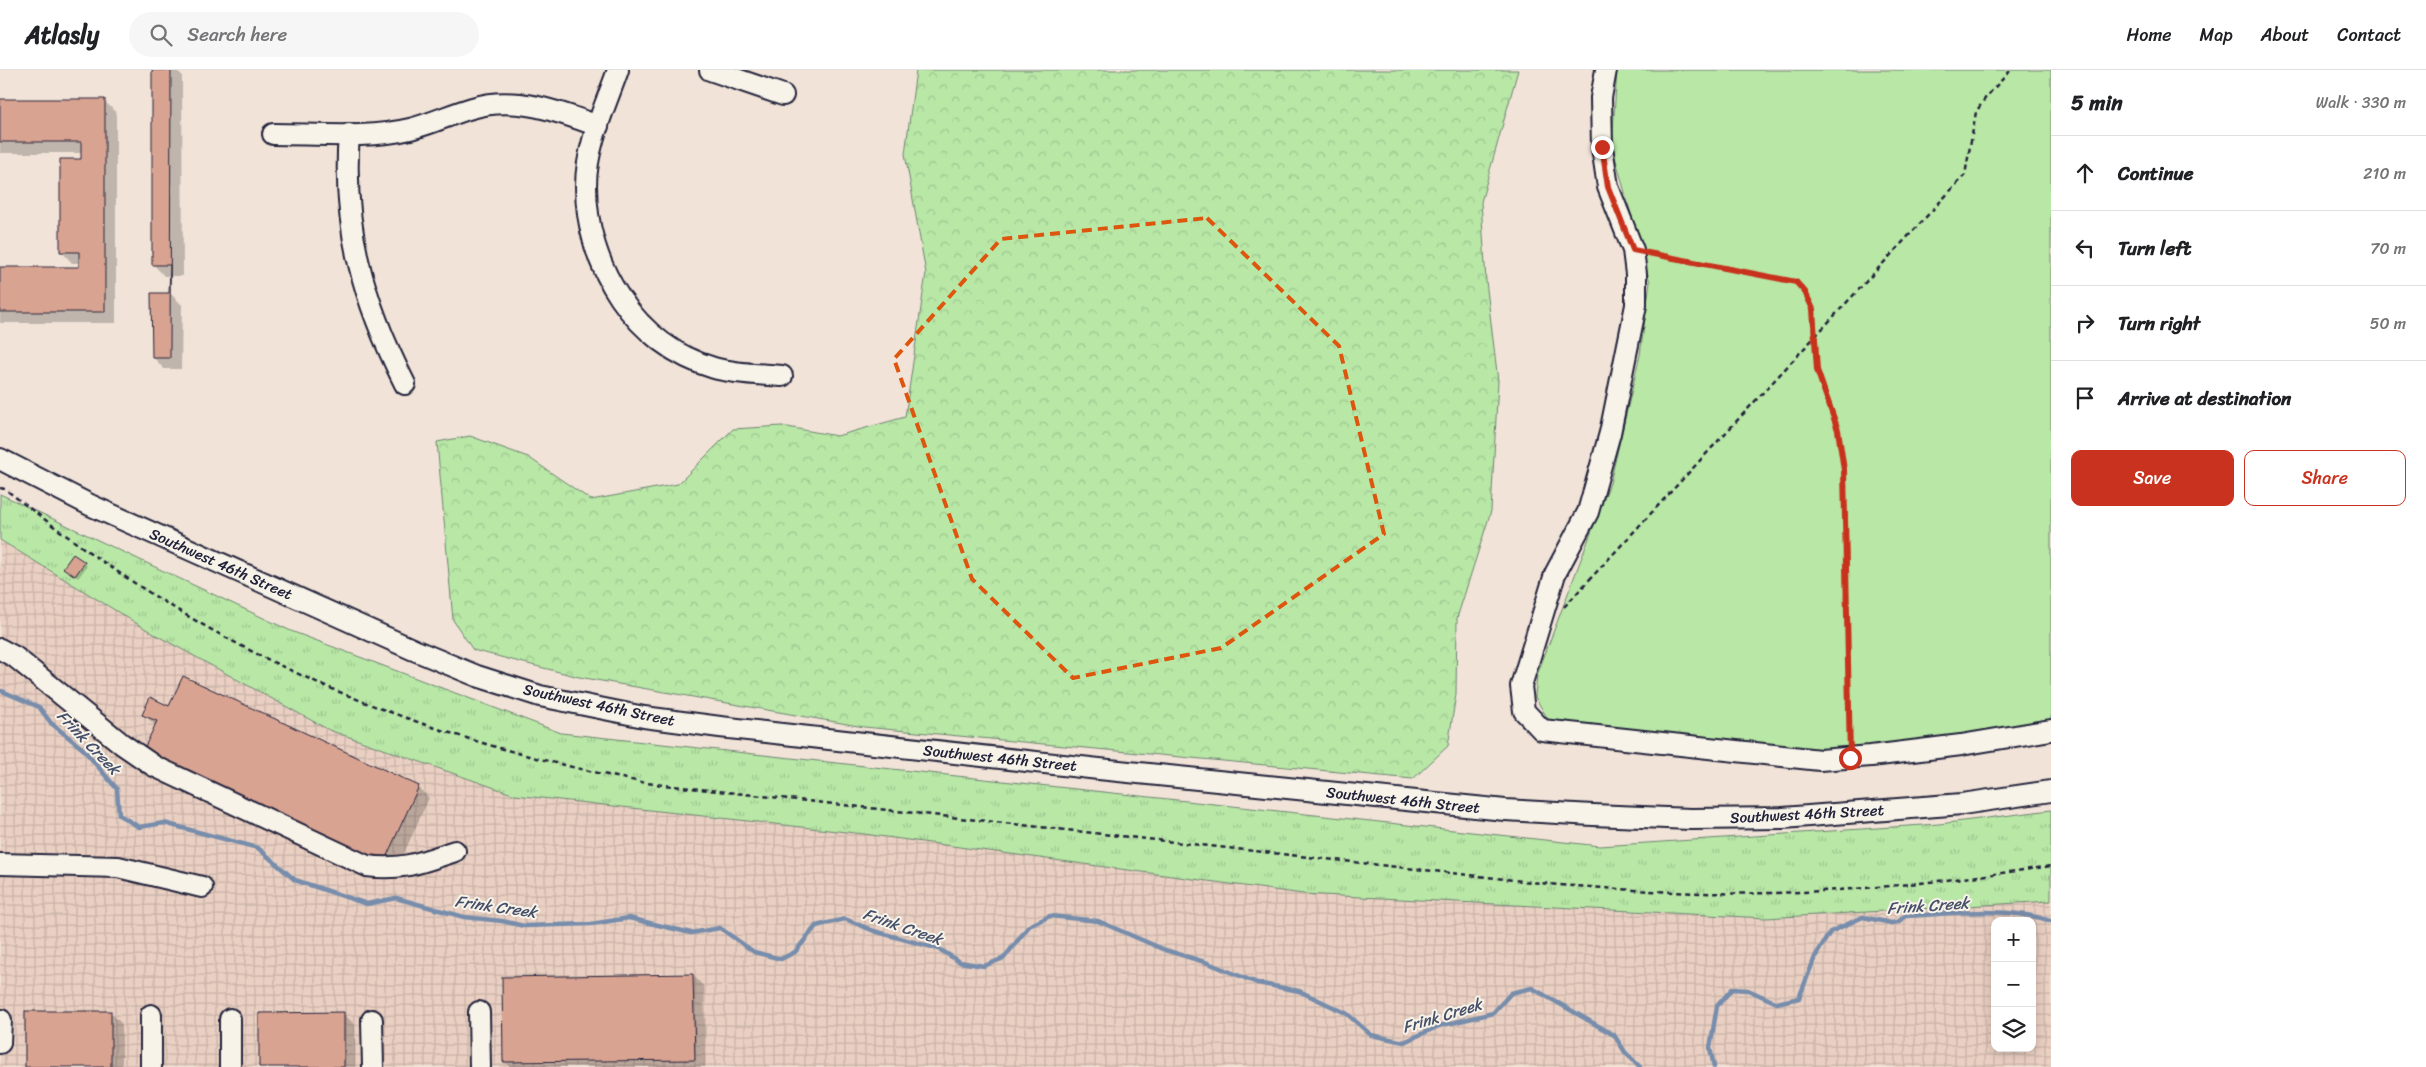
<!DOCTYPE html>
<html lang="en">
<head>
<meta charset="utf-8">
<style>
	:root { --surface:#fff; --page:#f6f6f6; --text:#202124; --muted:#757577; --line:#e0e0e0; --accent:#c8321e }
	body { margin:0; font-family:Sriracha,sans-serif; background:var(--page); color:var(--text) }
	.controls { position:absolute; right:15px; bottom:15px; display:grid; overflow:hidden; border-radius:10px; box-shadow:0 2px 12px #0003 }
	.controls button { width:45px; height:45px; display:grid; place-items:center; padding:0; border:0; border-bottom:1px solid var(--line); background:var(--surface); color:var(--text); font:25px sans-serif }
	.stop { position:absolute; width:15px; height:15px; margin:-11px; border:4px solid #c8321e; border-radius:50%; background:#fff }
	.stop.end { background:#c8321e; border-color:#fff; box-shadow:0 1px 5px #0008 }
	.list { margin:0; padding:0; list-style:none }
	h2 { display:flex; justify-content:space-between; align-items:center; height:65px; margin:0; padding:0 20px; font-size:21px }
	h2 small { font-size:16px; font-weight:400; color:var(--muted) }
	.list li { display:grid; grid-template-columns:32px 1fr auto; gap:15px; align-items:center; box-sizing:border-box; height:75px; padding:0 20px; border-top:1px solid var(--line) }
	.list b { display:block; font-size:19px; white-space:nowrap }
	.list em { font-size:16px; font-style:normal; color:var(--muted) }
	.actions { display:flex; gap:10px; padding:15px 20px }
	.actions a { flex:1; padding:11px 0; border:1px solid var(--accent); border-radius:10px; text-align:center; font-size:18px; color:var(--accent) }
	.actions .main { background:var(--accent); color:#fff }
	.icon { flex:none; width:28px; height:28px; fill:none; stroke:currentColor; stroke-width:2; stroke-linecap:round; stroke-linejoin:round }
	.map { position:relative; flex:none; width:2051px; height:997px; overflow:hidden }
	header { display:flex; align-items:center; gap:30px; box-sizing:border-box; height:70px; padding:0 25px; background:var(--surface); border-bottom:1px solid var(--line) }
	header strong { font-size:24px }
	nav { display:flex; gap:28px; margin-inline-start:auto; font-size:18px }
	.search { width:350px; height:45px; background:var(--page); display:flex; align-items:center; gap:12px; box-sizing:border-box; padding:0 18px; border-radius:28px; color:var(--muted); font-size:19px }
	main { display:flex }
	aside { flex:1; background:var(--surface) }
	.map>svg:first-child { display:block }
	.industrial { fill:url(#industrial-grid); fill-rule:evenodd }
	.grass { fill:#b8e7a6; stroke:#6d8470 }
	.forest { fill:url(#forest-crowns); stroke:#6d8470 }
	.park { fill:url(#park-tufts); stroke:#6d8470 }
	.shadow { fill:#0003 }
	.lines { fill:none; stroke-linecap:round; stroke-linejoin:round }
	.stream { stroke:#778dac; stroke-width:4.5 }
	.building { fill:#d9a391; stroke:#22223b }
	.minor-casing { stroke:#22223b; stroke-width:24 }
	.path { stroke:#22223b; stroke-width:2.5; stroke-dasharray:5 4; stroke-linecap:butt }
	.minor { stroke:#f7f3e8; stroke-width:20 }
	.route { stroke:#c8321e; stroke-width:6 }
	.marked { fill:none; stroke:#de560e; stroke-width:4; stroke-dasharray:10 6; stroke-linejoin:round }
	.labels { text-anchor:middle; stroke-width:4; stroke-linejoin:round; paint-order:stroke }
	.street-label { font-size:15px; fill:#22223b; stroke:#f7f3e8 }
	.water-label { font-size:16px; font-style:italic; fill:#454f6a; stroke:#f7f3e8 }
</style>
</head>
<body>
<header>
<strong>Atlasly</strong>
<div class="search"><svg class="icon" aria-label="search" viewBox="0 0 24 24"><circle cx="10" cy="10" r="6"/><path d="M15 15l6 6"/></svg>Search here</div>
<nav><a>Home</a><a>Map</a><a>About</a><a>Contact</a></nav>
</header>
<main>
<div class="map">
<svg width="2051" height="997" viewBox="0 0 2051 997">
	<defs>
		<pattern id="industrial-grid" width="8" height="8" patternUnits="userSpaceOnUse" patternTransform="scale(1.25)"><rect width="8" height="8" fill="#ead0c2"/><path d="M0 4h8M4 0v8" fill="none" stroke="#c8b2a8"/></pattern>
		<pattern id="forest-crowns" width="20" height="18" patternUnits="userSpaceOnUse" patternTransform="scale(1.25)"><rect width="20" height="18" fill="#b8e7a6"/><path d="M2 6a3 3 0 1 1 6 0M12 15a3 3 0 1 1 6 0" fill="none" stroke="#9ec690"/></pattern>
		<pattern id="park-tufts" width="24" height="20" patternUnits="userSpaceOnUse" patternTransform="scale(1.25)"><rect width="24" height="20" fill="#b8e7a6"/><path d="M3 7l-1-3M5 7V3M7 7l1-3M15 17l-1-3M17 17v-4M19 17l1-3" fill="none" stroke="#9ec690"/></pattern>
	</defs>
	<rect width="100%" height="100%" fill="#f1e3d7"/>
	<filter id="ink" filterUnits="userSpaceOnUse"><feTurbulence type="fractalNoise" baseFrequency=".02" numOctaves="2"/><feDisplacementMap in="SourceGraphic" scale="10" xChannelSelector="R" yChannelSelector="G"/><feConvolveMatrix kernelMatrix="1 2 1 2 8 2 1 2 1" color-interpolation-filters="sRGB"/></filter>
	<g filter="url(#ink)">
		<path class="industrial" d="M 0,470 L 154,564 L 329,660 L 515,725 L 864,764 L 1303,824 L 1766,848 L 2051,831 L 2051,997 L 0,997 ZM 1995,851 L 2032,851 L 2032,978 L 1995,978 Z"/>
		<polygon class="grass" points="1617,0 2051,0 2051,650 1889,677 1819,681 1549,651 1535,627 1537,605 1610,413 1640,285 1650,212 1612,76"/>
		<polygon class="forest" points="916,0 1518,0 1481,132 1486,211 1498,311 1491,441 1457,548 1456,624 1448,676 1413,709 864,657 579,607 473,580 453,550 437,372 470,366 528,387 591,430 678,414 733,359 782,356 837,366 905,347 926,203 905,84"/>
		<polygon class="park" points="0,424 291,561 561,663 1600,776 1939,754 2051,740 2051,831 1766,848 1303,824 864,764 515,725 329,660 154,564 0,470"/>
		<g class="shadow">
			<polygon points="153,0 176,0 182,5 183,206 164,206 153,194"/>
			<polygon points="0,31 104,31 116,42 116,253 0,253 0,198 81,198 81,193 72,193 61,181 83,90 83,83 0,83"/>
			<polygon points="152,224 171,224 182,235 181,299 164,299 153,287"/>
			<polygon points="74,486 87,496 78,508 67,500"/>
			<polygon points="169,638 418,717 429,728 395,803 156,692 156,656 144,645"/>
			<polygon points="693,905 704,917 705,997 510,997 505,992"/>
			<polygon points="111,943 122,954 122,997 26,997"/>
			<polygon points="344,944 355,955 355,997 260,997"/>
		</g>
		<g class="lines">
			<g class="stream">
				<polyline points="2,621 39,637 51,653 83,679 117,719 119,745 139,757 164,753 258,778 295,810 367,834 396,828 464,847 502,851 524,856 591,854 629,848 691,863 720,858 754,882 781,889 795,882 816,856 845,849 874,861 939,879 960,892 984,896 1004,888 1029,856 1050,846 1098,851 1165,880 1208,893 1257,913 1299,921 1346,943 1371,965 1404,972 1439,956 1493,943 1511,923 1532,918 1614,965 1625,982 1640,997"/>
				<path d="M 1714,997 L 1710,978 L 1717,936 L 1732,919 L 1748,920 L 1777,933 L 1799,928 L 1815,887 L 1830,862 L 1863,847 L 1891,853 L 1898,852 L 1905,846 C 1950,844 2008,836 2051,851"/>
			</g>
		</g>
		<g class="building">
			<polygon points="152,0 171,0 170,288 152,288 151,223 169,223 170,195 152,195"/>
			<polygon points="0,29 105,29 105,242 0,242 0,197 79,197 79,182 60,182 60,89 81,89 81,72 0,72"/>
			<polygon points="73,484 85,492 75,506 63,498"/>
			<polygon points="183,606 419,716 384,792 143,681 157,651 142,645 150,627 169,636"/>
			<polygon points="693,904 695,990 503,992 502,907"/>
			<rect x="25" y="941" width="86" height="56"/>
			<polygon points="344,942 344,997 259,997 259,943"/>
		</g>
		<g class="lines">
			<defs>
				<g id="minor">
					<path d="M 618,0 C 605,37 586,76 586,116 C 586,196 635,275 714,298 C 736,304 759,304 782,306"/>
					<polyline points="710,0 783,25"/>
					<polyline points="1606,0 1601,28 1602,77 1608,117 1633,180 1636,204 1636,235 1610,363 1588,442 1555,504 1521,616 1524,641 1542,660 1820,690 1871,686 1961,675 2051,660"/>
					<path d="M 273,64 C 316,64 369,69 410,59 C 431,54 451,44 472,38 C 514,25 558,41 598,56"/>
					<path d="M 349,64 C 342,157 363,231 405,314"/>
					<polyline points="0,389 90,435 414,580 477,606 540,626 644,647 720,657 1099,699 1505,740 1593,745 1691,749 1783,748 1962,734 2051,721"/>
					<path d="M 0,579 L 15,587 L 122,674 L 154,696 L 367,796 C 402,801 422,792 455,781"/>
					<polyline points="0,794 118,797 202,817"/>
					<polyline points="479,942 480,997"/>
					<polyline points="151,945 151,997"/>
					<polyline points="230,949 230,997"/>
					<polyline points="372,950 373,997"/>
					<polyline points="0,973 1,950"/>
				</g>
			</defs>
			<use href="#minor" class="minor-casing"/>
			<g class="path">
				<polyline points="1652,184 1797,212 1805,222 1813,239 1817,300 1838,360 1844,400 1850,670"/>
				<path d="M 0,418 L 5,419 C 59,461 113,501 171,536 C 318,626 478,680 646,713 L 1559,815 C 1607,818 1655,822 1703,823 C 1819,826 1936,813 2051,796"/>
				<polyline points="1564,537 1965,105 1976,42 1986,27 2011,0"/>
			</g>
			<use href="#minor" class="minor"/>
		</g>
	</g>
	<g class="lines" filter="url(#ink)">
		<polyline class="route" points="1602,77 1608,117 1633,180 1796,212 1805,222 1813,239 1817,300 1838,360 1844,400 1850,688"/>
	</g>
	<path class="marked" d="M 1207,148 L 1339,276 L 1384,464 L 1221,578 L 1073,608 L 972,509 L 894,289 L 1001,169 Z"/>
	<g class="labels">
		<g class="street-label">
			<text transform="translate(221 494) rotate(24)" y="5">Southwest 46th Street</text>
			<text transform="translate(599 635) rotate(12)" y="5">Southwest 46th Street</text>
			<text transform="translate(1000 688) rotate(6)" y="5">Southwest 46th Street</text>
			<text transform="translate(1403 730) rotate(6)" y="5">Southwest 46th Street</text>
			<text transform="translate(1807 744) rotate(-3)" y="5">Southwest 46th Street</text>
		</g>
		<g class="water-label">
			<text transform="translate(89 672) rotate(46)" y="6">Frink Creek</text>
			<text transform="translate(1928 835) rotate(-4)" y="6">Frink Creek</text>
			<text transform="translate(496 836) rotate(8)" y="6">Frink Creek</text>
			<text transform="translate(903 856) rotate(19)" y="6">Frink Creek</text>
			<text transform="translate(1442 945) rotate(-17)" y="6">Frink Creek</text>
		</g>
	</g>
</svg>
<div class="controls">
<button>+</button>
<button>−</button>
<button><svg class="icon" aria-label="layers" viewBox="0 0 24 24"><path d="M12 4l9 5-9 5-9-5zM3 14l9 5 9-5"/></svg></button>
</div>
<div class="stop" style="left:1850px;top:688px"></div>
<div class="stop end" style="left:1602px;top:77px"></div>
</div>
<aside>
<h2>5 min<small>Walk · 330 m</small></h2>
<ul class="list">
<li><svg class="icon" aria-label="ahead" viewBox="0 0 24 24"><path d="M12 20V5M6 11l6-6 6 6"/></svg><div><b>Continue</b></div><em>210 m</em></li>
<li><svg class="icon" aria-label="left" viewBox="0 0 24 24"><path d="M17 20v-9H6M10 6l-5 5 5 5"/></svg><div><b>Turn left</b></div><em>70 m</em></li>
<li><svg class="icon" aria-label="right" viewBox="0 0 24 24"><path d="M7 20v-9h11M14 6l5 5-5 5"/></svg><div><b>Turn right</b></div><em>50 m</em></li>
<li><svg class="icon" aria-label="arrive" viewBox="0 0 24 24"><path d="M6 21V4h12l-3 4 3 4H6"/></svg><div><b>Arrive at destination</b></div></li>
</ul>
<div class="actions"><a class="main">Save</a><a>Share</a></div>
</aside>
</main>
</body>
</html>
